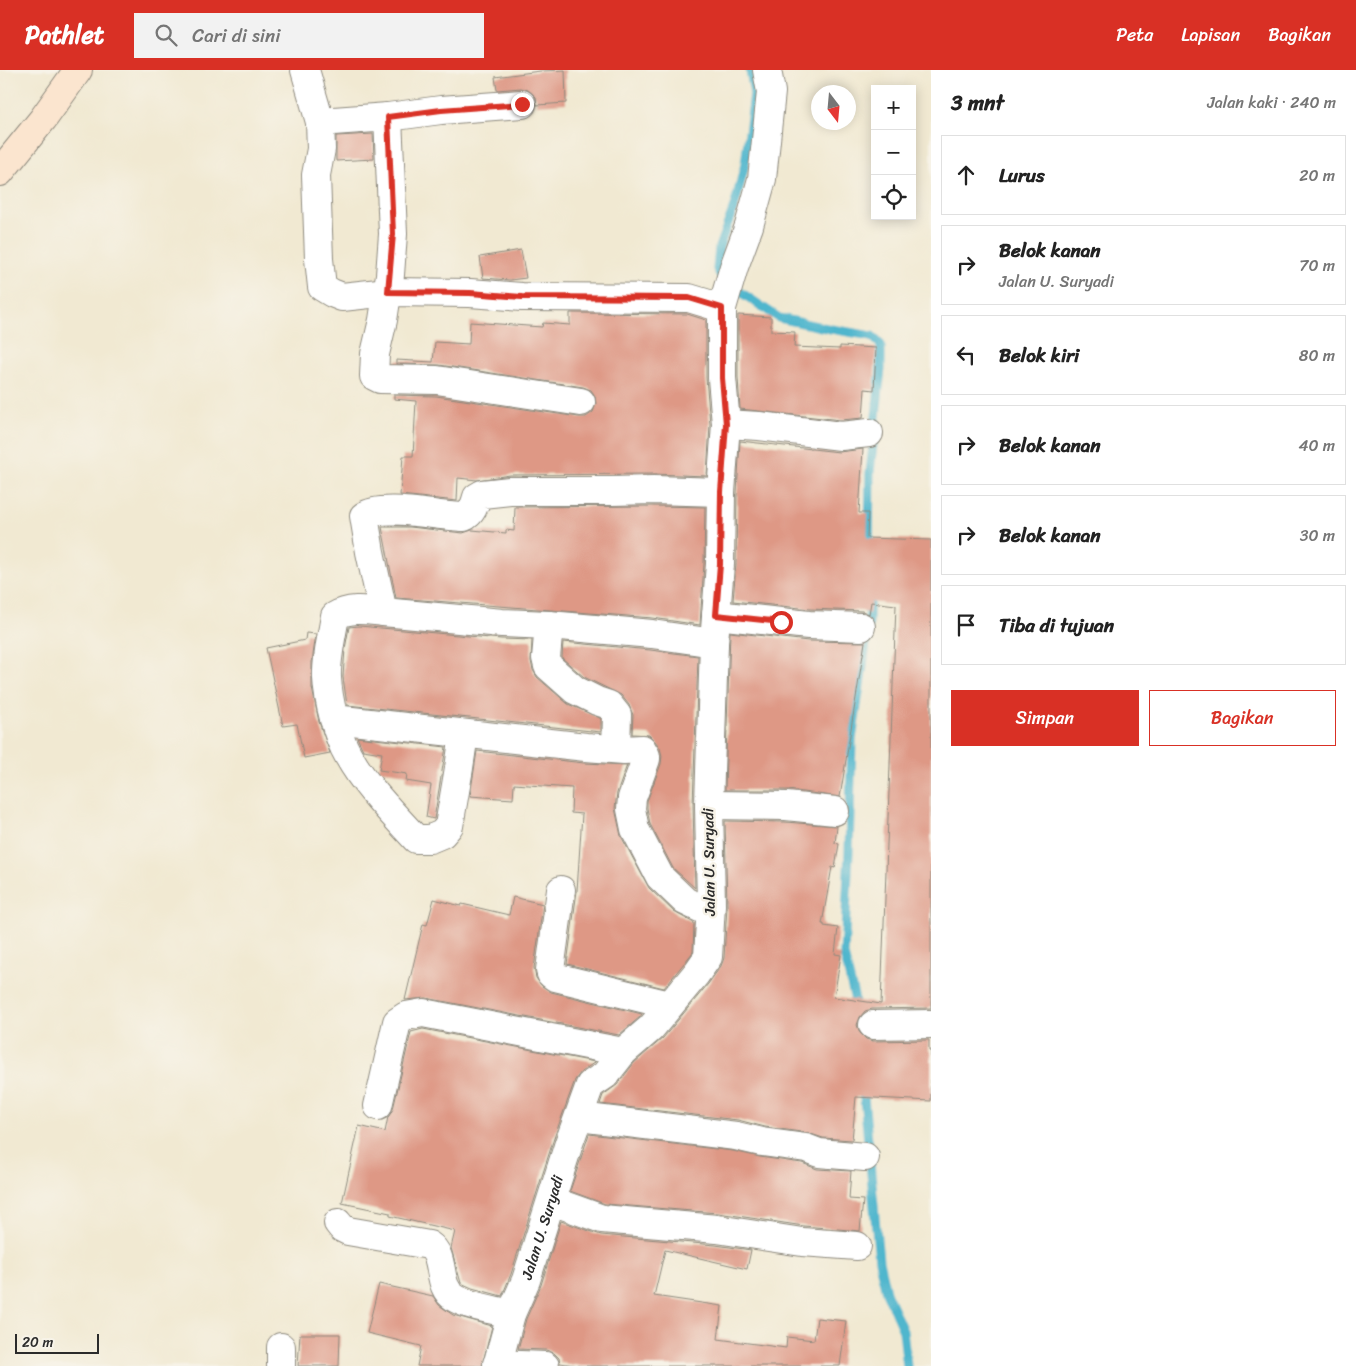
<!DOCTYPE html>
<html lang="id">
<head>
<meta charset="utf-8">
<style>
	:root { --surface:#fff; --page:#f2f2f2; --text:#222; --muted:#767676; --line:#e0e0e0; --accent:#d93025 }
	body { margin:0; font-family:Sriracha,sans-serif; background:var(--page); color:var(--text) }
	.controls { position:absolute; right:15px; top:15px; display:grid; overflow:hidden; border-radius:0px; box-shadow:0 2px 12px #0003 }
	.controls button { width:45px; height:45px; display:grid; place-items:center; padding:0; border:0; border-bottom:1px solid var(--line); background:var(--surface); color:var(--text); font:25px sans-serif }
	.compass { position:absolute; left:811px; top:15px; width:45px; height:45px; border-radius:50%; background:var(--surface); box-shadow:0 2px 12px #0003; rotate:164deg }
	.scale { position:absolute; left:15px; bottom:12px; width:84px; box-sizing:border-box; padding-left:5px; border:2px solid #2b2b2b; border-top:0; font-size:14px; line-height:18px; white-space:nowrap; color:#2b2b2b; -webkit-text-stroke:4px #f7f3e8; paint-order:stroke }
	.stop { position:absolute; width:15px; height:15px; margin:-11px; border:4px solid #d93025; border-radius:50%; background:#fff }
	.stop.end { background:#d93025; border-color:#fff; box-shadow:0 1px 5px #0008 }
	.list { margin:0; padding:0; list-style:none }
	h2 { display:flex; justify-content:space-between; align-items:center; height:65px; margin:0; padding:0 20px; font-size:21px }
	h2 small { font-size:16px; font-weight:400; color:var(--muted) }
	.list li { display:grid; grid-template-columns:32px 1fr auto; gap:15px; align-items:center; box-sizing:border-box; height:80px; margin:0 10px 10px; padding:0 10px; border:1px solid var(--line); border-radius:0px }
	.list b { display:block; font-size:19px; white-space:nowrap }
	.list p { margin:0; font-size:16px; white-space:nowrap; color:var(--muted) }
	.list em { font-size:16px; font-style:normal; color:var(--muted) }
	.actions { display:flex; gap:10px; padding:15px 20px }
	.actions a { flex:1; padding:11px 0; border:1px solid var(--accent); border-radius:0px; text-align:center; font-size:18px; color:var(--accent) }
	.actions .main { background:var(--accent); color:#fff }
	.icon { flex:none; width:28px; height:28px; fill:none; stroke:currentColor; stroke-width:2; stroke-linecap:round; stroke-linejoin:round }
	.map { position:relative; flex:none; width:931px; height:1296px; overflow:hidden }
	header { display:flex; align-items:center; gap:30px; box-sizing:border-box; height:70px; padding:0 25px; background:var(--accent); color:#fff }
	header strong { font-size:24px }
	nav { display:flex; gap:28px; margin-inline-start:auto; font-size:18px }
	.search { width:350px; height:45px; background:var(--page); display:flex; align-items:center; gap:12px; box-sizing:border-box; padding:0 18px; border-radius:0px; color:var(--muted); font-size:19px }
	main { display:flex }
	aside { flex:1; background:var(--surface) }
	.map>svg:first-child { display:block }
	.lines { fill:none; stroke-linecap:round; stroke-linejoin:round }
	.stream { stroke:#4fb6cd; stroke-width:9 }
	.building { fill:#de9885 }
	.street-casing { stroke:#8e8a7e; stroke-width:30 }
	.secondary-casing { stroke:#8e8a7e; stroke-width:30 }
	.street { stroke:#fff; stroke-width:28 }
	.secondary { stroke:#fbe5cf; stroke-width:28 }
	.route { stroke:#d93025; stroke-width:6 }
	.labels { text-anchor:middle; stroke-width:5; stroke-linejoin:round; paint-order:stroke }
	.street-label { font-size:15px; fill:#2b2b2b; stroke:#f7f3e8 }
</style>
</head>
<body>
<header>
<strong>Pathlet</strong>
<div class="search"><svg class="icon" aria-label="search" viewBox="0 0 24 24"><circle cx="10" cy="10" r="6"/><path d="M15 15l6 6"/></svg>Cari di sini</div>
<nav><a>Peta</a><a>Lapisan</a><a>Bagikan</a></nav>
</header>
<main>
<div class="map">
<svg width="931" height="1296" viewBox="0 0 931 1296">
	<rect width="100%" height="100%" fill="#f7f3e8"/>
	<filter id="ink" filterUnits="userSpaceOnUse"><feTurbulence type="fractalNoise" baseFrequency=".02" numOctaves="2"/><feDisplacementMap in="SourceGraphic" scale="10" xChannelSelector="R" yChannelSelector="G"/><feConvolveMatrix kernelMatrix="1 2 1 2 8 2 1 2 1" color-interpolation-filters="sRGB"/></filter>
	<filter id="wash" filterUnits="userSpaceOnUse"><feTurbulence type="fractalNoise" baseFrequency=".0096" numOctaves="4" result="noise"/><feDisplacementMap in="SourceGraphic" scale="20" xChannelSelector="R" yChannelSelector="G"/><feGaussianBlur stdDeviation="1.12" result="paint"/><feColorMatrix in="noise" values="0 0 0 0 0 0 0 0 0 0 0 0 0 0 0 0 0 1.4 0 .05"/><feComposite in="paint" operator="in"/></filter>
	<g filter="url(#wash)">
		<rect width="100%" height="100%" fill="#f1e9d2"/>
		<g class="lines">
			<g class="stream">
				<polyline points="750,0 754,24 745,94 735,134 719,177 717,199 724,211 779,248 831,259 872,266 881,275 881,299 870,403 869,479"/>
				<polyline points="856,941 854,926 844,885 849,782 852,669 863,595 869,552 869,532"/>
				<polyline points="863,1016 879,1191 886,1222 903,1261 907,1296"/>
			</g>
		</g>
		<g id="blocks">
			<g class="building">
				<polygon points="565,0 566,33 537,35 536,27 528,20 521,18 497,20 495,7 540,1"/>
				<polygon points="373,64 374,89 336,91 336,66"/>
				<polygon points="521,180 526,208 510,210 483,208 480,187"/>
				<polygon points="570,243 687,244 706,250 706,308 710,354 707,406 653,404 510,405 477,410 458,408 457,431 400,425 403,386 413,386 416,331 394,329 394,325 436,326 579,347 586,347 593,342 596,334 595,326 591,320 583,317 439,295 396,294 396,290 433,292 435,272 469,274 470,252 542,257 543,253 570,255"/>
				<polygon points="738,245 771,247 771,261 795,262 794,277 840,279 840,276 876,278 874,320 865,319 863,348 841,350 740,339 738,307"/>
				<polygon points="740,371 839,382 863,379 859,443 868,443 867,468 931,470 931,938 872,939 865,941 860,947 857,955 860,963 866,969 873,971 929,970 929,981 931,981 931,1031 856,1027 852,1070 823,1068 808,1063 765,1057 738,1050 600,1034 603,1025 617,1015 634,993 663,968 708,914 721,896 724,888 727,836 725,751 785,752 837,756 835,773 839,774 835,798 832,797 822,854 824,854 824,856 838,858 835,884 841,885 834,927 881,934 896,535 871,532 869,544 862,541 810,539 733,531 736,494 737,423"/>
				<polygon points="653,436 705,437 704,493 700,555 653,548 396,528 382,457 410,457 463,463 472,460 506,463 506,460 514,461 515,437"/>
				<polygon points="359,556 501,569 532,570 531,591 533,600 537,607 568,634 600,648 601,650 601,662 347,635 343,607 345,579 349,557"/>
				<polygon points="730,562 808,571 865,572 840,727 788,720 725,720"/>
				<polygon points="306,563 316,564 312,592 312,618 319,652 330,683 304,688 297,654 283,656 266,578 305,570"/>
				<polygon points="563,572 650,580 698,586 693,735 695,818 673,798 650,754 647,738 647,731 661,694 662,686 660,678 655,671 649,665 632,664 633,645 629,635 621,625 584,607 562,588"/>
				<polygon points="357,667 446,677 434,749 426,747 431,715 406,711 407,704 379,700 382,683 363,680"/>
				<polygon points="477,681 584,693 627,695 617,723 615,738 621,766 649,818 674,842 694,853 693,882 664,918 567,894 577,821 582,744 571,743 572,718 514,714 513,729 470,726"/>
				<polygon points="513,827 543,834 534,898 536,908 542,916 551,922 642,944 640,947 619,965 426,928 405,930 423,854 427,855 434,829 461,836 462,834 509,845"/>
				<polygon points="423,959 595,992 581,1002 575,1010 554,1068 511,1204 502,1226 472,1218 461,1213 451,1178 455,1161 390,1146 390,1143 342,1133 359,1056 385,1062 388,1047 393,1039 411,962"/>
				<polygon points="589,1064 733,1081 760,1087 802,1093 817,1099 851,1101 849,1129 863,1130 860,1161 804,1156 718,1143 605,1134 570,1121"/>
				<polygon points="561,1151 601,1165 715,1175 751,1180 747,1199 665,1180 654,1226 722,1236 718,1269 786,1278 787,1267 814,1270 817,1248 846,1251 840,1296 581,1296 560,1293 559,1288 554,1283 546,1280 518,1279 526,1249 541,1215"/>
				<polygon points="379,1214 433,1226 439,1235 453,1245 492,1256 482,1296 417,1296 421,1276 367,1263"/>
				<polygon points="300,1264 340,1264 339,1296 298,1296"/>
			</g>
		</g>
	</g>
	<g filter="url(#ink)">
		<use href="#blocks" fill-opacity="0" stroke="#8e8a7e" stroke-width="1"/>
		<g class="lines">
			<defs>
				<g id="street">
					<polyline points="305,0 320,52 321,79 316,105 319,189 322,217 332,223 342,227 388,222 470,223 522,227 689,228 722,238"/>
					<polyline points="388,47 441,40 522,34"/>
					<polyline points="320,52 388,47 393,164 390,205 383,250 375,284 374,306 380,309 437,310 581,332"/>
					<polyline points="726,354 759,356 841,366 869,363"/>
					<path d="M 383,542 C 366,540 350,537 335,546 C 332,565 326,589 327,608 C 328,630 337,666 348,685 C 365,716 392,743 416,769 L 430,769 L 442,764 L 449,756 L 459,698 L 464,664"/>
					<polyline points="716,545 809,555 861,557"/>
					<polyline points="549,555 546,588 548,596 575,620 597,631 609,635 617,645 616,679"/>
					<path d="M 714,573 L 652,564 L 549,555 L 502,553 L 383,542 L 370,482 L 364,446 C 383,433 439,447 464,447 C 472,444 475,434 477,427 L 482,424 L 510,421 L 611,421 L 653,420 L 721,422"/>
					<polyline points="334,649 586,677 624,680 642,679 646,686 646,689 632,728 631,739 635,759 660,807 685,831 710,843"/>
					<polyline points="709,735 786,736 835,741"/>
					<polyline points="561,820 550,900 551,904 555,907 670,935"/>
					<polyline points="873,955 931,954"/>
					<polyline points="378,1036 397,952 406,946 423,943 623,982"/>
					<polyline points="579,1047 736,1066 762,1072 806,1078 819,1083 865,1087"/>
					<polyline points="552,1131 602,1149 717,1159 802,1172 857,1176"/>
					<path d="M 338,1153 L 342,1158 L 348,1161 L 429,1175 C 447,1187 435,1216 455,1228 C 468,1236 496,1240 511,1244"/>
					<polyline points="281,1277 281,1296"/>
					<polyline points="497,1294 545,1296"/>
					<path id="s1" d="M 497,1296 L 511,1244 L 526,1210 L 569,1073 L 590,1015 L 605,1005 L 623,982 L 651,958 L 696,904 L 708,887 L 711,835 L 709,735 L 714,573 L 720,494 L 721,422 L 726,354 L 722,308 L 722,238 L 734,197 L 749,156 L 762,109 L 771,22 L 767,0"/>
				</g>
				<polyline id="secondary" points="0,102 43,49 78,0"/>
			</defs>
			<use href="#street" class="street-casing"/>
			<use href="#secondary" class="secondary-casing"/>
			<use href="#street" class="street"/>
			<use href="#secondary" class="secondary"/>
		</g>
	</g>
	<g class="lines" filter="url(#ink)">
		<polyline class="route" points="522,34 441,40 388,47 393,164 388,222 470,223 522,227 689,228 722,238 722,308 726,354 721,422 720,494 716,545 781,552"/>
	</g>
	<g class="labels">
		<g class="street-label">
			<text transform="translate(709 792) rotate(-91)" y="5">Jalan U. Suryadi</text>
			<text dy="5" stroke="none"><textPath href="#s1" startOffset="146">Jalan U. Suryadi</textPath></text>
		</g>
	</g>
</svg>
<div class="controls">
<button>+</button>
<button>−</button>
<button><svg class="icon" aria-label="locate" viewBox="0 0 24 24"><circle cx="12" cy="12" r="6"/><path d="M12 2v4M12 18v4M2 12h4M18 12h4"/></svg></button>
</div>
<svg class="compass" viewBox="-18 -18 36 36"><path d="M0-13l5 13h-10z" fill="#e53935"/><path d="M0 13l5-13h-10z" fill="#767676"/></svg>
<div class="scale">20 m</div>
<div class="stop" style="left:781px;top:552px"></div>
<div class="stop end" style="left:522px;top:34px"></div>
</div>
<aside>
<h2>3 mnt<small>Jalan kaki · 240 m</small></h2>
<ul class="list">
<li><svg class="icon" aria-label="ahead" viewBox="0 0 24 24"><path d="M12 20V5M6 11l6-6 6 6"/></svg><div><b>Lurus</b></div><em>20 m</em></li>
<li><svg class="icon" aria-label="right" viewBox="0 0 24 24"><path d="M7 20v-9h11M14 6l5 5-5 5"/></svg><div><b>Belok kanan</b><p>Jalan U. Suryadi</p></div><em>70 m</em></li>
<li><svg class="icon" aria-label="left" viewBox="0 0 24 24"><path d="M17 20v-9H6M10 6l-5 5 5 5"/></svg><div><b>Belok kiri</b></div><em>80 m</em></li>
<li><svg class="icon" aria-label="right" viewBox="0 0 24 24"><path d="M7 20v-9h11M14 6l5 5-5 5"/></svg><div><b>Belok kanan</b></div><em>40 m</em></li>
<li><svg class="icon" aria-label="right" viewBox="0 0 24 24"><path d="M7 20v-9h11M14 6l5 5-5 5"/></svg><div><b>Belok kanan</b></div><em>30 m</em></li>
<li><svg class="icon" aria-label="arrive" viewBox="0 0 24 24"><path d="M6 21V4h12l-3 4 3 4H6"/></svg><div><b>Tiba di tujuan</b></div></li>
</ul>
<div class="actions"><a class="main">Simpan</a><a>Bagikan</a></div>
</aside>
</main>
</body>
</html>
